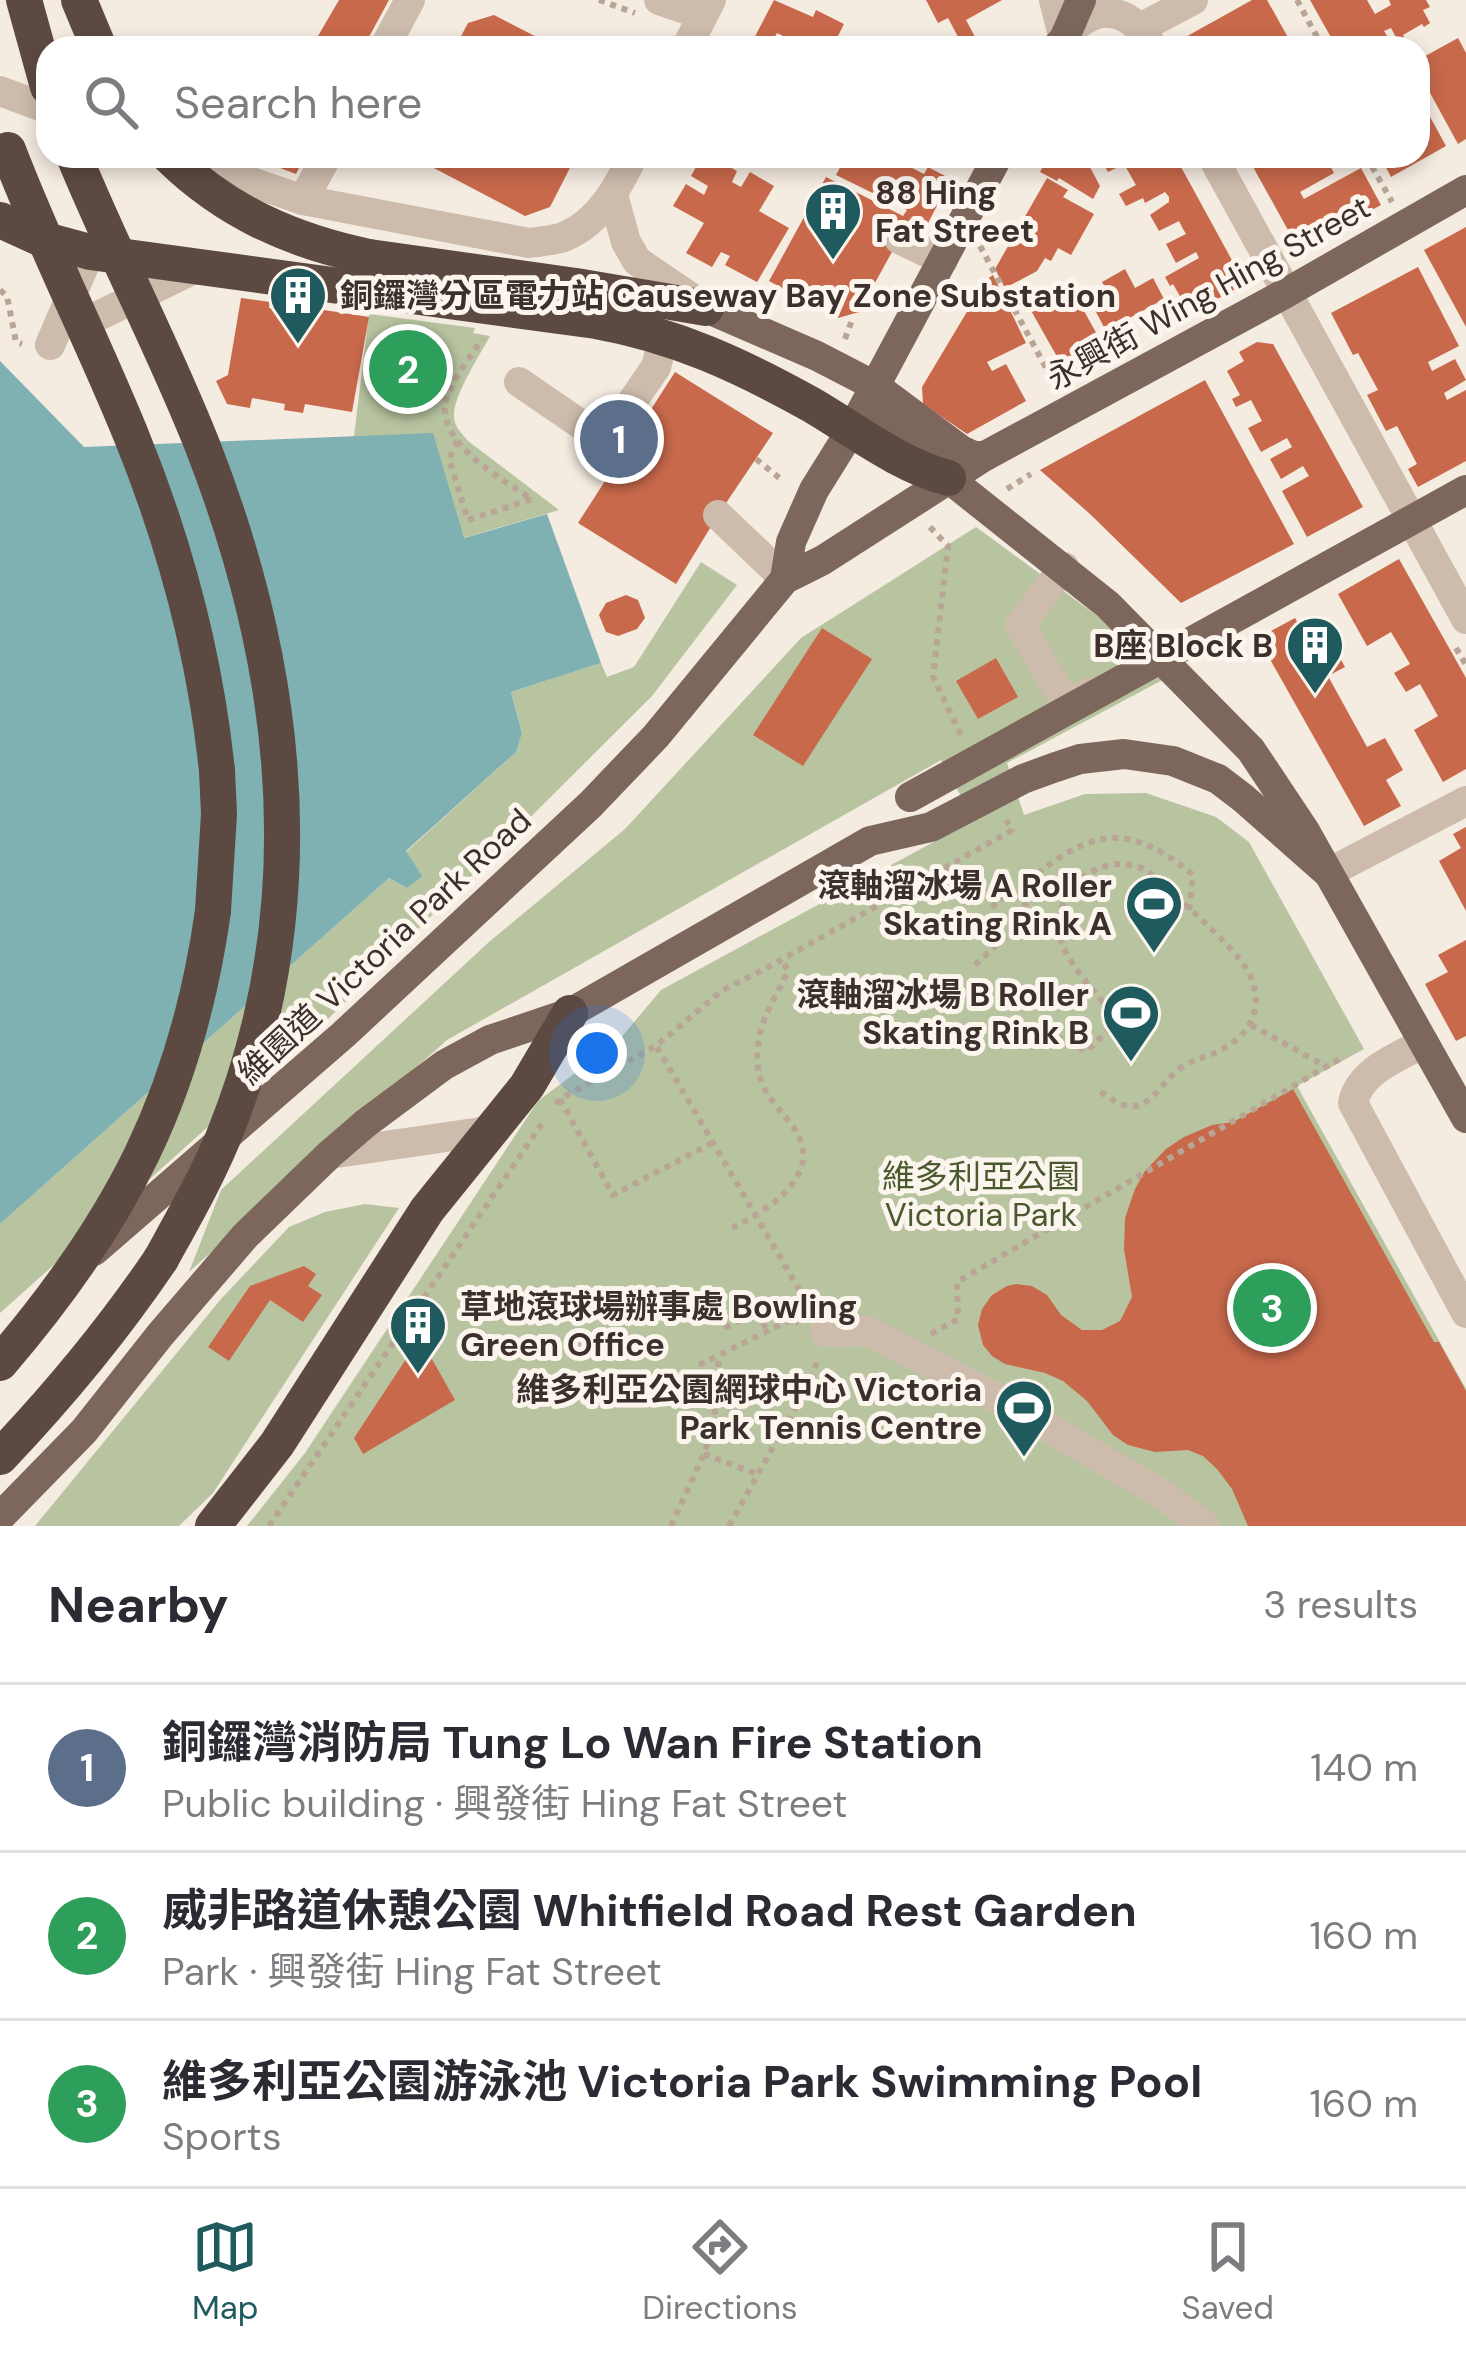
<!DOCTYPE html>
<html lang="en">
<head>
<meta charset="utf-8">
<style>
	:root { --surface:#fff; --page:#f7f7f7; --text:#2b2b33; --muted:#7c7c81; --line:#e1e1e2; --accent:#1f5a5e }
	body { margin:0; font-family:"DM Sans","Noto Sans TC",sans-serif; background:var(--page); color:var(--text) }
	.you { position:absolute; left:597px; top:1053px; width:42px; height:42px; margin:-30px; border:9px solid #fff; border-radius:50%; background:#1a73e8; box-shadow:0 0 0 18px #1a73e833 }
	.badge { display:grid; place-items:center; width:78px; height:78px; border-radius:50%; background:var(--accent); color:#fff; font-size:39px; font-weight:700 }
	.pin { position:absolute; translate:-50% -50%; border:6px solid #fff; box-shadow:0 3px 12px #0006 }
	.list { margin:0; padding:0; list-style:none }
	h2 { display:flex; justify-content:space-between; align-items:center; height:156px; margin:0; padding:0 48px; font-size:51px }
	h2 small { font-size:39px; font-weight:400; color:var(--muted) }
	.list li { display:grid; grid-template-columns:78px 1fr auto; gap:36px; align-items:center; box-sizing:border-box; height:168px; padding:0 48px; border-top:3px solid var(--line) }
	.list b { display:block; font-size:45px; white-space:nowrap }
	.list p { margin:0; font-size:39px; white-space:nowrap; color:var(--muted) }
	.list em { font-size:39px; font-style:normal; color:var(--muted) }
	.icon { flex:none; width:66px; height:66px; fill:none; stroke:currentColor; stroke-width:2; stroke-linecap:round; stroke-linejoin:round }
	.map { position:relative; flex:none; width:1466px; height:1526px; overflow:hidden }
	.search { position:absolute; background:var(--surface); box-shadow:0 6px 18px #0003; left:36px; right:36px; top:36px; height:132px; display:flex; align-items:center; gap:30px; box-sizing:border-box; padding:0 42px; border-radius:36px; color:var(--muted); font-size:45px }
	.sheet { height:660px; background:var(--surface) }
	nav { display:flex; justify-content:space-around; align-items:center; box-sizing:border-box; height:168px; border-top:3px solid var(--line); background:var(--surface); font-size:33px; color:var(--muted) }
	nav a { display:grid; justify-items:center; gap:6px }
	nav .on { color:var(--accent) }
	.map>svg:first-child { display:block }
	.green { fill:#b8c4a0 }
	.water { fill:#7fb0b2 }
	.building { fill:#c8694b }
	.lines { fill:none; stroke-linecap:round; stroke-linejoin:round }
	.path { stroke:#b9a596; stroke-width:6; stroke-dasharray:6 6; stroke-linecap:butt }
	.minor { stroke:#cdbbac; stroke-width:30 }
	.major { stroke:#7d675c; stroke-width:30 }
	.highway { stroke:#5c4a42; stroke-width:36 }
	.major-bridge { stroke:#7d675c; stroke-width:30 }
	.highway-bridge { stroke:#5c4a42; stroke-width:36 }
	.labels { text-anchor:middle; stroke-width:10; stroke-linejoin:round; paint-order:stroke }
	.poi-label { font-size:33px; font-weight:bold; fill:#3b302b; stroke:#fbf5ee; text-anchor:end }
	.street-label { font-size:33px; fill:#3b302b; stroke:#fbf5ee }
	.park-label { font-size:33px; fill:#4a5a2e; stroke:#fbf5ee }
</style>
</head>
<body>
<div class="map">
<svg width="1466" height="1526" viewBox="0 0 1466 1526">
	<rect width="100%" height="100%" fill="#f4ebe1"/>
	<g class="green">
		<path d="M 369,314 L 475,328 L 473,333 L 490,336 C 480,355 453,396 454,416 C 454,427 462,433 468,441 L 559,510 L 463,538 L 354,436 Z"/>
		<polygon points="976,527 1148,653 1168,677 1007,763 1024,815 1085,794 1146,793 1216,817 1249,842 1364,1049 1297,1086 1466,1389 1466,1526 247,1526 305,1453 538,1101 619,1040 661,990 974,820 941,760 447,1040 189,1272 221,1190 489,942 625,829 801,638"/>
		<polygon points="701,562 737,585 652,696 325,1022 0,1313 0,1224 389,878 407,888 421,875 406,852 516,752 522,732 511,692 601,663 607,677 634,667"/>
		<polygon points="365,1204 399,1208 213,1493 179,1526 35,1526 221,1299 289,1227 325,1212"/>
	</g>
	<polygon class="water" points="0,361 84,447 433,433 464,538 547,514 601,663 511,692 522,733 516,752 406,851 422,876 407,888 389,878 0,1224"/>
	<g class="building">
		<polygon points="339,0 389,0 363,48 311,48"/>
		<polygon points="774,0 813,17 816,10 844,24 832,48 808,48 777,33 771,44 780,48 749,48"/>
		<polygon points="926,0 1002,0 966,20 981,48 964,48 948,18 938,23"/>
		<polygon points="1252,0 1267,0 1294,48 1188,48 1182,39"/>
		<polygon points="1310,0 1367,0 1375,14 1391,5 1389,0 1426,0 1430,7 1423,10 1430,23 1424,27 1422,24 1403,35 1404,37 1398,41 1391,28 1384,31 1394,48 1337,48"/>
		<polygon points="494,15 558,48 455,48 468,23"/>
		<polygon points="1458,38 1466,53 1466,139 1458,144 1418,71 1418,60"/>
		<polygon points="1418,95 1446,146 1391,177 1380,156 1418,156"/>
		<polygon points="249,156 305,156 296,174"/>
		<polygon points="411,156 576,156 550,207 525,216"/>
		<polygon points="702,156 710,156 737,171 732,182 741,187 750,172 774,186 759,211 789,228 757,282 725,265 730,256 721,252 712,267 686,253 704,223 673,206 686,184 704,195 708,186 691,176"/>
		<polygon points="846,156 888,156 924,174 928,167 951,179 926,227 910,219 859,312 838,318 769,281 826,177 903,216 907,210 836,175"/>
		<polygon points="1048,156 1084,156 1100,186 1093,199 1059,178 1057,181 1040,172"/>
		<polygon points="1109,156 1175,156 1245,284 1193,312 1184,297 1181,298 1173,284 1170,286 1165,277 1199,258 1196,252 1176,263 1166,244 1186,234 1182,227 1179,221 1159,231 1150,215 1169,202 1169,197 1165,192 1145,203 1143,198 1126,206 1119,194 1136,185 1124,164 1108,172 1101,160"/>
		<polygon points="1247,156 1325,156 1334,173 1300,192 1304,199 1361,168 1381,205 1299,250"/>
		<polygon points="1047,178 1068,190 1063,197 1094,214 1071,255 1058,248 1051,261 1045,258 1037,271 1005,288 995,269"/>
		<polygon points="1466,227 1466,327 1424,250"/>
		<polygon points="1418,267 1459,346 1428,362 1432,371 1455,359 1466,380 1444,393 1447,400 1466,390 1466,461 1418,487 1408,469 1417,464 1397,426 1386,431 1367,395 1378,390 1358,353 1353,355 1331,313"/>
		<polygon points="1125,269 1135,288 1153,278 1164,299 1106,331 1095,310 1112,300 1102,282"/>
		<polygon points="993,275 1026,343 987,362 992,371 1006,364 1026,401 967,434 923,404 922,387 986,280"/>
		<polygon points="1069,284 1109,356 1069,378 1029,307"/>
		<polygon points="241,298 270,302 269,308 297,312 298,306 369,317 352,412 305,404 303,413 284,410 285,404 252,398 250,408 227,404 216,381 228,375"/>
		<polygon points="1257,342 1273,344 1363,507 1307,537 1282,491 1309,476 1303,466 1281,479 1270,459 1292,447 1287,438 1261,452 1248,428 1262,421 1251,400 1236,407 1232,399 1240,395 1227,371 1244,361 1239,352"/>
		<polygon points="675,372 773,433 718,515 676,584 578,523"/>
		<polygon points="1205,380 1294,544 1181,603 1090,514 1040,470"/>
		<polygon points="1399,559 1466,678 1466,769 1443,782 1414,730 1438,716 1420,684 1406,692 1394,673 1410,664 1391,632 1367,646 1338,594"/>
		<polygon points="626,595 638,600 645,618 637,629 618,636 606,632 599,615 606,603"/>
		<polygon points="1295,618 1309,644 1327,634 1345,667 1328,676 1367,747 1385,738 1403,770 1386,780 1401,806 1364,826 1258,638"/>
		<polygon points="822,628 872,659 803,766 753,735"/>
		<polygon points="996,658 1018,697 978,719 956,681"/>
		<polygon points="1466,827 1466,911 1439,861 1461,848 1453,834"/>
		<polygon points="1466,940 1466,1036 1456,1041 1425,984 1448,972 1438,955"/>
		<polygon points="1293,1089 1434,1342 1439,1342 1466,1391 1466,1526 1248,1526 1232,1489 1217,1469 1203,1456 1188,1450 1155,1452 1128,1445 1113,1435 1087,1401 1063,1381 1045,1373 1005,1364 992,1356 983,1345 978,1325 982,1309 992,1295 1007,1286 1016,1284 1032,1286 1047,1295 1061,1315 1082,1330 1102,1330 1120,1321 1132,1297 1124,1249 1125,1218 1135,1189 1145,1171 1166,1149 1184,1137 1212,1125 1233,1122"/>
		<polygon points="304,1266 316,1274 308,1286 322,1295 303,1322 270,1300 229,1361 208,1347 250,1286"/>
		<polygon points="424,1345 455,1400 363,1454 354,1438 410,1353"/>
	</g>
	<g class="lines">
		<g class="path">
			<polyline points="599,0 635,13"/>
			<polyline points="1297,0 1323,48"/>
			<polyline points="1366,156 1392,202"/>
			<polyline points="980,246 1057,388"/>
			<polyline points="0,290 7,296 16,342 22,344"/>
			<polyline points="845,339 852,320"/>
			<path d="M 457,441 L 449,459 L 468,520 L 532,499 C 503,480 441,446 445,405 C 447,387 472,355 482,339"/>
			<polyline points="756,459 783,481"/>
			<polyline points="1007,489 1031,474"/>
			<polyline points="930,527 948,546 933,677 963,739"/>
			<polyline points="1456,648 1466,665"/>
			<path d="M 946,867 L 1004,890 L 1010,897 C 1077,839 1117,810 1193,875 L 1189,910"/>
			<circle cx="1010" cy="917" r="20"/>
			<polyline points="975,965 1006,936"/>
			<polyline points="1251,1025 1327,1067"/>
			<path d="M 1046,1032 L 1087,1051 L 1109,1029 L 1114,1015 C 1097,994 1062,959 1059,932 C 1055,891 1095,855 1136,866 C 1148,870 1156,878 1165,887 C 1188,908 1243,953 1252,980 C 1264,1014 1246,1039 1215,1053 C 1204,1058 1192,1060 1182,1067 C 1151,1089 1147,1128 1100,1091"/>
			<polyline points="657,1047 811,1310"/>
			<polyline points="560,1099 613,1195 712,1143"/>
			<polyline points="556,1104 560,1099 656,1046 723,990 765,969 1012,830 1006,820"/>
			<path d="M 732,1228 C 770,1209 829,1172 791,1124 C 777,1106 761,1092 758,1068 C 754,1027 772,1005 788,971 L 782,959"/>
			<polyline points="721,1314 727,1327 757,1312 767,1330"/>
			<polyline points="931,1334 958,1319 957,1282 1343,1057"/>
			<polyline points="699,1365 788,1321 798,1324"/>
			<polyline points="704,1454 757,1474"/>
			<polyline points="269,1526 545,1119"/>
			<polyline points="671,1526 704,1454 714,1421 719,1355"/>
			<polyline points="729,1526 814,1374 817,1360"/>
		</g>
		<g class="minor">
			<polyline points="659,0 703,15"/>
			<polyline points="1054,0 1064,39"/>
			<polyline points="1142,27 1193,0"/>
			<path d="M 1064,39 C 1095,0 1130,6 1153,48"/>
			<polyline points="384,48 410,0"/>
			<polyline points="686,48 711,0"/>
			<polyline points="0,91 48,109"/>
			<path d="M 177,156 L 303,200 L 529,243 C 541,241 555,241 566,236 C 600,221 618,187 633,156"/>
			<polyline points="1212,156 1466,619"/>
			<polyline points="613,195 626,242 637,261 703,306"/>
			<polyline points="303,200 327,156"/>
			<polyline points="899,239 943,260"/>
			<polyline points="64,320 80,325 200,266"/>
			<polyline points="50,345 90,252"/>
			<polyline points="519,382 605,441 624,451"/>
			<polyline points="605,441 656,367 664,336"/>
			<polyline points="718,515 785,579"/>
			<polyline points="1064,567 1020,625 1066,704 1091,692"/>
			<polyline points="1328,873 1466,801"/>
			<path d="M 1424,1043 C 1398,1057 1359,1071 1353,1103 L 1466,1313"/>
			<polyline points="330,1154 488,1131"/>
			<polyline points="825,1332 868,1331 988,1393 1162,1494 1205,1526"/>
		</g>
		<g class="major">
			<polyline points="1056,48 1064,39 1081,0"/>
			<polyline points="706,308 817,356 875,386 961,450 974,456 985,456"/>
			<path d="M 875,386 C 872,434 929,438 948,472"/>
			<polyline points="948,478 1108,605 1251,750 1305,831 1466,1118"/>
			<polyline points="785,579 791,542 814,490 852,429 998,156"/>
			<polyline points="94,1251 343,1035 591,804 656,736 785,579 823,560 985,456 1286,293 1466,190"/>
			<polyline points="0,1517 84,1431 160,1335 245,1236 330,1154 366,1123 444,1065 490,1040 570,1013 870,841 931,827 1023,779 1053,768 1080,759 1124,754 1173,761 1218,779 1243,798 1328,873"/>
		</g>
		<g class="highway">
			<polyline points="24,0 48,87"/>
			<polyline points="79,0 99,48"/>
			<path d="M 0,220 L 42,239 L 90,252 L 596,321 C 675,335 740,365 810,404 C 855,430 897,464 948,478"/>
			<polyline points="369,257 576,286 706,308"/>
			<polyline points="213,911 219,814 217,771"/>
			<path d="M 0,1457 C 59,1395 113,1330 161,1259"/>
			<polyline points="213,1526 277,1444 427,1210 527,1086 570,1013"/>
		</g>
		<polyline class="major-bridge" points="910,797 1466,490"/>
		<g class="highway-bridge">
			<path d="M 8,150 C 45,247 92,339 131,435 C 175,543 205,655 217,771"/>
			<path d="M 74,156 C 114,254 164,348 203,447 C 291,673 317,908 223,1138 C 206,1179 183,1219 161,1259"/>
			<path d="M 169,156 C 226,212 292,241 369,257"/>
			<path d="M 0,1363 C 121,1222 187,1096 213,911"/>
		</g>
	</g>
	<defs>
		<symbol id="building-pin" viewBox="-11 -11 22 30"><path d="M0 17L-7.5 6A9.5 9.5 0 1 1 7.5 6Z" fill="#1f5a5e" stroke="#fbf5ee"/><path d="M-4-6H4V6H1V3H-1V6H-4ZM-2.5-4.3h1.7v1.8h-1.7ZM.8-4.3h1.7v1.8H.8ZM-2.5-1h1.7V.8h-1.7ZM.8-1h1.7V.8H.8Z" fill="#fff"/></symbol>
		<symbol id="stadium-pin" viewBox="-11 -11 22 30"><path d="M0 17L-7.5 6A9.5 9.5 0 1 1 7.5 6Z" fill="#1f5a5e" stroke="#fbf5ee"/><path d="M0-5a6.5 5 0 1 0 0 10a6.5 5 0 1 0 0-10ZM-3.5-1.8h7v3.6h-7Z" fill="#fff"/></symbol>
	</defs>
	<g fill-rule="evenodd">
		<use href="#building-pin" x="800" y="178" width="66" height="90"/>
		<use href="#building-pin" x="265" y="262" width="66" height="90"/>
		<use href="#building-pin" x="1282" y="612" width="66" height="90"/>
		<use href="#stadium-pin" x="1121" y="871" width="66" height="90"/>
		<use href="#stadium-pin" x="1098" y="980" width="66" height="90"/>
		<use href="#building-pin" x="385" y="1292" width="66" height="90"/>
		<use href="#stadium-pin" x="991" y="1375" width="66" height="90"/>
	</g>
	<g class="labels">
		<g class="poi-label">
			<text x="875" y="204" text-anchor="start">88 Hing<tspan x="875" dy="38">Fat Street</tspan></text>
			<text x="340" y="307" text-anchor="start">銅鑼灣分區電力站 Causeway Bay Zone Substation</text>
			<text x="1273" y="657">B座 Block B</text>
			<text x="1112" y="897">滾軸溜冰場 A Roller<tspan x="1112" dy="38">Skating Rink A</tspan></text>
			<text x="1089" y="1006">滾軸溜冰場 B Roller<tspan x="1089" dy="38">Skating Rink B</tspan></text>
			<text x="460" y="1318" text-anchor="start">草地滾球場辦事處 Bowling<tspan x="460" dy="38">Green Office</tspan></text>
			<text x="982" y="1401">維多利亞公園網球中心 Victoria<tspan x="982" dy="38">Park Tennis Centre</tspan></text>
		</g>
		<g class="street-label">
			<text transform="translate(1208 292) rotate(-29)" y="12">永興街 Wing Hing Street</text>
			<text transform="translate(384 946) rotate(-43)" y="12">維園道 Victoria Park Road</text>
		</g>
		<g class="park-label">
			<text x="981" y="1188">維多利亞公園<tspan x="981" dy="38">Victoria Park</tspan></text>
		</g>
	</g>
</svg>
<div class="you"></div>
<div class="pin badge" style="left:619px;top:439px;background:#5c6f8a">1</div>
<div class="pin badge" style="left:408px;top:369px;background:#2e9e5b">2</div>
<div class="pin badge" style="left:1272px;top:1308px;background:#2e9e5b">3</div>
<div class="search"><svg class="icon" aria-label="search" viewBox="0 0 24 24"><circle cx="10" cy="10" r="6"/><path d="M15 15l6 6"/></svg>Search here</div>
</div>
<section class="sheet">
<h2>Nearby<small>3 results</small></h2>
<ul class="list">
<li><span class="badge" style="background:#5c6f8a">1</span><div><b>銅鑼灣消防局 Tung Lo Wan Fire Station</b><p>Public building · 興發街 Hing Fat Street</p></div><em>140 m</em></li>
<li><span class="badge" style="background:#2e9e5b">2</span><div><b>威非路道休憩公園 Whitfield Road Rest Garden</b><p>Park · 興發街 Hing Fat Street</p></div><em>160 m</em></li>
<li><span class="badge" style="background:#2e9e5b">3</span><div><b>維多利亞公園游泳池 Victoria Park Swimming Pool</b><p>Sports</p></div><em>160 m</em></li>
</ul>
</section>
<nav>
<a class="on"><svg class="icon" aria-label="map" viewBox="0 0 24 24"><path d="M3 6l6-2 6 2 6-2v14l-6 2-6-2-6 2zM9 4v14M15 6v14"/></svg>Map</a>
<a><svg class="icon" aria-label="directions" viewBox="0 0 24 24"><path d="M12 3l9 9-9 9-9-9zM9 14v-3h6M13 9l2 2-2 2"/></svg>Directions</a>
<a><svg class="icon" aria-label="saved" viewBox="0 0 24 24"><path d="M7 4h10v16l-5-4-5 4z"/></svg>Saved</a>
</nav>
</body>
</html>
